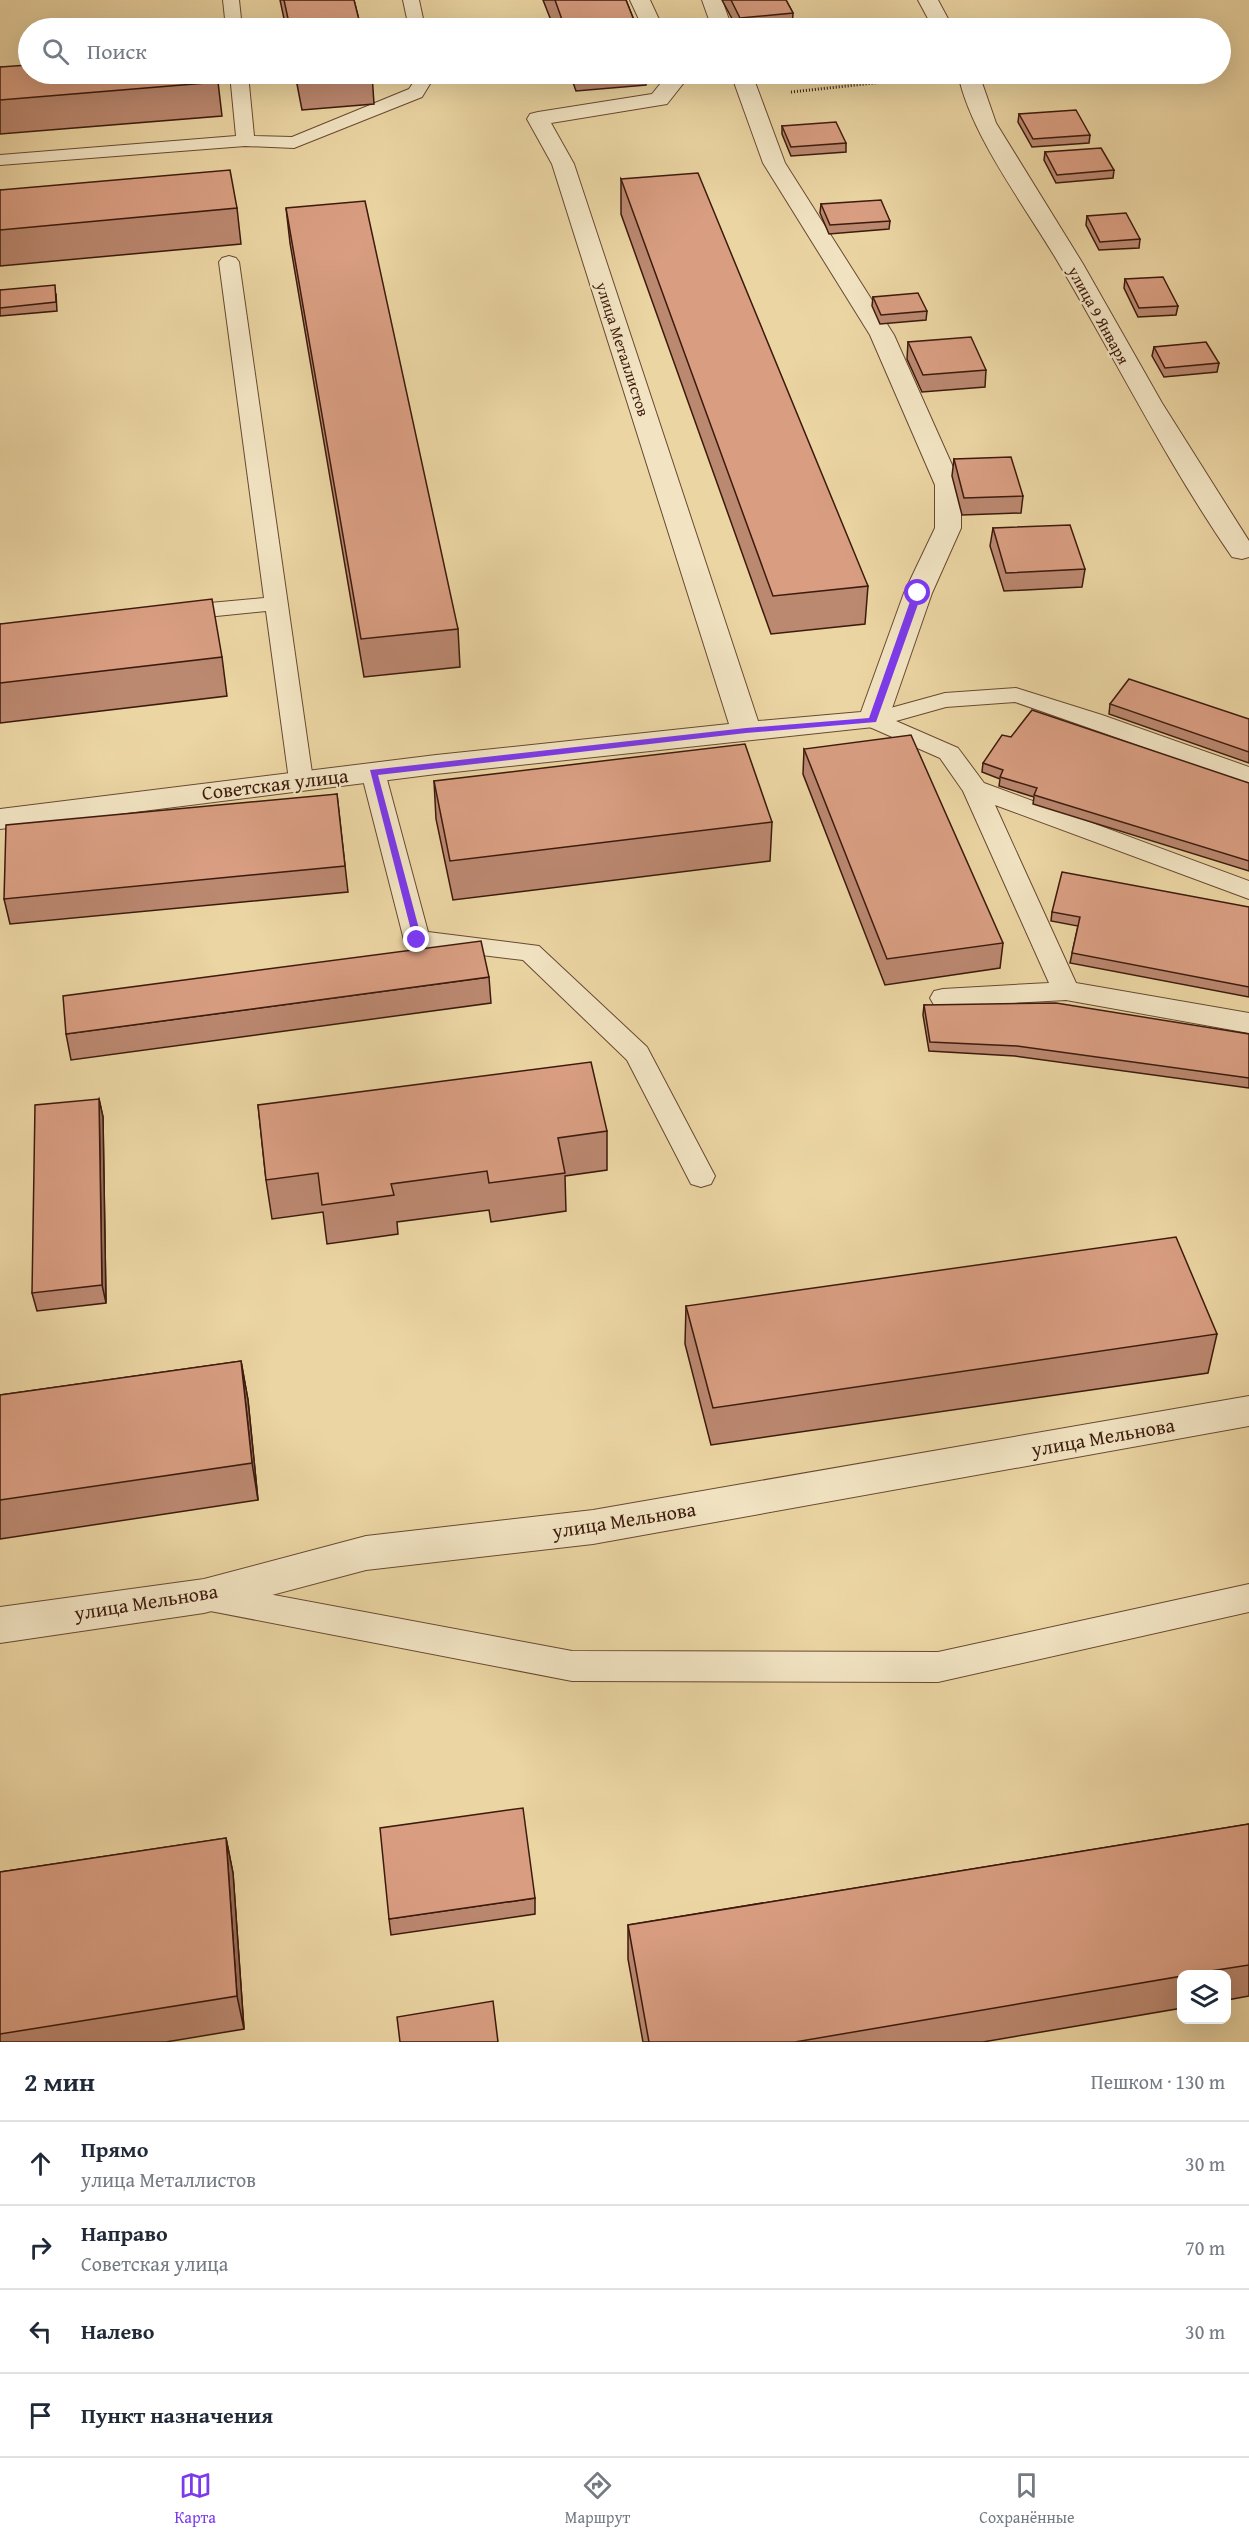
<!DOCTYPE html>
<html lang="ru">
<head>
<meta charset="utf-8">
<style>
	:root { --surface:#fff; --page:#f6f6f7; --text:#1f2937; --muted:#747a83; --line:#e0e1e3; --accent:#7c3aed }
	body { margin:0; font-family:"Gentium Book Plus",serif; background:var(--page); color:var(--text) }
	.controls { position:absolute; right:18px; bottom:18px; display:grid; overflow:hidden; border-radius:12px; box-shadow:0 6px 24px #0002 }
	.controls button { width:54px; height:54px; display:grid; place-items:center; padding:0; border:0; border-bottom:2px solid var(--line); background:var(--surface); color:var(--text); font:30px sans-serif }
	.stop { position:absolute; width:18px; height:18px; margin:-14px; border:4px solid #7c3aed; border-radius:50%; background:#fff }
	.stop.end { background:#7c3aed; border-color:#fff; box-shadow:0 2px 6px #0008 }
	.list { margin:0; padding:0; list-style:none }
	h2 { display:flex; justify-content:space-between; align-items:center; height:78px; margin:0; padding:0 24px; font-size:26px }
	h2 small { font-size:20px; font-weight:400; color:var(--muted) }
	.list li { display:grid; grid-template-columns:39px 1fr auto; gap:18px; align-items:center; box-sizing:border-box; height:84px; padding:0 24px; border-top:2px solid var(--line) }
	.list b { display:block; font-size:22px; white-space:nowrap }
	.list p { margin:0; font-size:20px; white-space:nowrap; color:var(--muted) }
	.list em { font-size:20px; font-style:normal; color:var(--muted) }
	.icon { flex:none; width:33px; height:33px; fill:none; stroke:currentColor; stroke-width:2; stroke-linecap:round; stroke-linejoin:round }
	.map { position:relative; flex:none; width:1249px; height:2042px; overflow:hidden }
	.search { position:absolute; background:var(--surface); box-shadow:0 6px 24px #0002; left:18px; right:18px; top:18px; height:66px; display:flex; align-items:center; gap:15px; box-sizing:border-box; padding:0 21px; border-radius:33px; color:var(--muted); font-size:22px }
	.sheet { height:414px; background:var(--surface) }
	nav { display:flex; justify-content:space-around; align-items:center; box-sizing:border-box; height:84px; border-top:2px solid var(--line); background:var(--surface); font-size:16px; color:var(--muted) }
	nav a { display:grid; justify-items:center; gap:3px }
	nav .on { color:var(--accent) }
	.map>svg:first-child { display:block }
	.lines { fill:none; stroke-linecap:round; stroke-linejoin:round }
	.service-casing { stroke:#684932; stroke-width:2 }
	.minor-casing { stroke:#684932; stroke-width:2 }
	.path { stroke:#3c1a0d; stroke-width:3; stroke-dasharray:1 2; stroke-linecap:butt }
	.service { fill:#f2e4c3; fill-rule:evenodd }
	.minor { fill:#f2e4c3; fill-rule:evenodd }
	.wall { fill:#bb8870; stroke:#3c1a0d; stroke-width:1.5 }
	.shaded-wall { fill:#986f5b; stroke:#3c1a0d; stroke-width:1.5 }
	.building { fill:#d99e82; stroke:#3c1a0d; stroke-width:1.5 }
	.route { fill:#7c3aed }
	.labels { text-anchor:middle; stroke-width:4.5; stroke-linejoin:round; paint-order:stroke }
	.far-street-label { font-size:16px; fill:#3c1a0d; stroke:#f2e4c3 }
	.street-label { font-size:20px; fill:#3c1a0d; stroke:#f2e4c3 }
</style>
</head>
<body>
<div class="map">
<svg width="1249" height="2042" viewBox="0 0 1249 2042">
	<rect width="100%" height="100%" fill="#ebd5a3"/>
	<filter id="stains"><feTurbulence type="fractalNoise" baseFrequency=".00333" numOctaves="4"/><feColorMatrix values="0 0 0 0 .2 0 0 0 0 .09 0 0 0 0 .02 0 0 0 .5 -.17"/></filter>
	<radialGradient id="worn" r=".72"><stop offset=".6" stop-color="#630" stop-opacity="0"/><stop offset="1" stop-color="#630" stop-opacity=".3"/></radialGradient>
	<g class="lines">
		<defs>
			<g id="service">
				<polygon points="223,0 239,0 242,28 226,28"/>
				<polygon points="403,0 419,0 425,28 409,28"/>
				<polygon points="230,74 248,74 254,136 292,137 409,89 419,74 436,74 422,97 294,148 245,146 0,165 0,155 236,136"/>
				<polygon points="229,256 236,258 239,262 313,780 310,786 301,788 292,786 289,780 266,611 177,620 169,618 166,613 169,608 177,606 264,598 219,262 222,258"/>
				<polygon points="1016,688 1102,715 1249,767 1249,784 1015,702 946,707 896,721 958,748 984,783 1249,881 1249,899 995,805 1076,983 1249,1013 1249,1033 1066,1000 943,1007 934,1005 930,998 934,991 943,989 1049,983 963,791 940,758 865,725 861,720 865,715 945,693"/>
				<polygon points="373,764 382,766 385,772 428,932 539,946 647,1047 715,1176 711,1184 701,1187 691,1184 627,1060 523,960 408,946 404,940 361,772 364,766"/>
				<polygon points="205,1582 572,1651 938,1652 1249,1584 1249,1612 938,1682 572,1681 205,1610 193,1606 189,1596 193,1586"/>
			</g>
			<g id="minor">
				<polygon points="630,0 650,0 663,28 643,28"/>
				<polygon points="702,0 722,0 732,28 712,28"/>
				<polygon points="918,0 938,0 953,28 933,28"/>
				<polygon points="663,74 683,74 686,80 667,104 551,123 574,164 758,721 861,712 904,593 935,528 935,485 870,335 763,163 731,74 752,74 785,163 894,335 961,485 961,528 932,593 888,720 883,726 436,774 0,829 0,809 436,755 729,724 552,164 527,119 530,114 538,112 652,94 664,79"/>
				<path d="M 958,74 L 979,74 L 996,123 L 1083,264 L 1162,403 L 1249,541 L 1249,557 L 1242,559 L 1232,557 C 1167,463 1116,360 1058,262 C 1025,206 971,136 958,74 Z"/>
				<polygon points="1249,1396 1249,1426 593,1544 366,1570 204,1613 0,1643 0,1607 204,1579 366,1536 593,1510"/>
			</g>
		</defs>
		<use href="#service" class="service-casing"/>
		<use href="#minor" class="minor-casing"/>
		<polyline class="path" points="791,92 930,77"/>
		<use href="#service" class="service"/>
		<use href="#minor" class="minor"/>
	</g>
	<g class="wall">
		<polygon points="280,0 354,0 361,28 286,28"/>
		<polygon points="543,0 626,0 637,28 554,28"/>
		<polygon points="722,0 786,0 793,13 792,28 737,28"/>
		<polygon points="0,67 218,82 222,116 0,134"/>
		<polygon points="295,74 372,74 374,104 302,110"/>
		<polygon points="570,74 647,74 646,85 576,91"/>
		<polygon points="1019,114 1090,135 1089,143 1032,147 1018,122"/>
		<polygon points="782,126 846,143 846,152 791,156 782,134"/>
		<polygon points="1045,152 1114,170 1113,178 1056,183 1044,160"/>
		<polygon points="621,179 868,586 865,624 771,634 621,214"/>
		<polygon points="0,190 237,208 241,244 0,266"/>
		<polygon points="821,204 890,221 889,229 829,234 820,213"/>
		<polygon points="286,208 458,629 460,667 364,677 290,243"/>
		<polygon points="1087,216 1140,239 1139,248 1099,250 1086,225"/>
		<polygon points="1125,279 1178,306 1176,315 1138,317 1124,288"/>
		<polygon points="0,290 56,294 57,311 0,316"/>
		<polygon points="873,297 927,311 926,320 880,324 872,306"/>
		<polygon points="908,342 986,370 985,387 922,392 907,359"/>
		<polygon points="1154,347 1219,363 1217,372 1164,377 1152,356"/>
		<polygon points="954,459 1023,496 1021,513 962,515 952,476"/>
		<polygon points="993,528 1085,569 1082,587 1004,591 990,546"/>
		<polygon points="0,624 222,657 227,696 0,723"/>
		<polygon points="1110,704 1249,719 1249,763 1109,714"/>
		<polygon points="1011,737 1249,783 1249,871 1033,804 1034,797 999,786 1000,779 982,772 983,763"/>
		<polygon points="804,749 1003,943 1000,968 885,985 803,774"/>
		<polygon points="434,781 772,822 770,861 453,900 436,819"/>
		<polygon points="337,794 348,892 10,924 4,899"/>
		<polygon points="1249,907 1249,997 1070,963 1078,926 1051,921 1052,912"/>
		<polygon points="489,977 491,1003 71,1060 66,1034"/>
		<polygon points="924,1005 1249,1034 1249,1088 1015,1056 929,1051 923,1015"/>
		<polygon points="99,1099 103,1117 106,1303 37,1311 32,1293"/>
		<polygon points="258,1105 607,1131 607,1170 565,1176 566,1211 491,1222 489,1210 397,1222 398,1234 327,1244 323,1212 272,1219 266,1180"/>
		<polygon points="686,1306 1217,1334 1208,1373 711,1445 685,1344"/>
		<polygon points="241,1361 248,1400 258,1500 0,1539 0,1395"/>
		<polygon points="1249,1824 1249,1996 1227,2000 1227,1974 1182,1974 1182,2008 983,2042 643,2042 628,1959 628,1925"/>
		<polygon points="226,1838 233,1873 244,2029 166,2042 0,2042 0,1872"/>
		<polygon points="535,1898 535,1914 391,1935 389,1919"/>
	</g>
	<g class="shaded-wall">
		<polygon points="99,1099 103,1117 106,1303 102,1285"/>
		<polygon points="241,1361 248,1400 258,1500 252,1463"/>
		<polygon points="226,1838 233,1873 244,2029 237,1996"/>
	</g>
	<g class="building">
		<polygon points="284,0 354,0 361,28 290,28"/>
		<polygon points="555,0 626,0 637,28 565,28"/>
		<polygon points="731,0 786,0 793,13 740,18"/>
		<polygon points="1020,19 1023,28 965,28 962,20"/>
		<polygon points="28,65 28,74 217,74 218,82 0,100 0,67"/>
		<polygon points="299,74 332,74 299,76"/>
		<polygon points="1076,110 1090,135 1033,139 1019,114"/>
		<polygon points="836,122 846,143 791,147 782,126"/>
		<polygon points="1101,148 1114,170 1057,175 1045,152"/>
		<polygon points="230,170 237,208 0,230 0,190"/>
		<polygon points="698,173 868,586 773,596 621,179"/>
		<polygon points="881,200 890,221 830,225 821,204"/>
		<polygon points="365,201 458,629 361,639 286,208"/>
		<polygon points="1126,213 1140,239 1100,242 1087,216"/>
		<polygon points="1163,277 1178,306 1139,308 1125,279"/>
		<polygon points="55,285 56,302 0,308 0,290"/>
		<polygon points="918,293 927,311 881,315 873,297"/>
		<polygon points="971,337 986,370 923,375 908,342"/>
		<polygon points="1206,342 1219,363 1165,368 1154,347"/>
		<polygon points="1011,457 1023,496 964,498 954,459"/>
		<polygon points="1070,525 1085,569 1006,573 993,528"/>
		<polygon points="212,599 222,657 0,683 0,624"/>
		<polygon points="1129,679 1249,719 1249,752 1110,704"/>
		<polygon points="1032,710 1249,783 1249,861 1034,795 1037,788 1000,777 1003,770 983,763 1002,735 1011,737"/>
		<polygon points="911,735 1003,943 887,959 804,749"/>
		<polygon points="745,744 772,822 450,861 434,781"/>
		<polygon points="337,794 345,866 4,899 6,825"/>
		<polygon points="1062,872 1249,907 1249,987 1072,953 1080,917 1052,912"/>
		<polygon points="481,941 489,977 66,1034 63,996"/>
		<polygon points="1056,1003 1249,1034 1249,1078 1017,1046 930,1042 924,1005"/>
		<polygon points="591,1062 607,1131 558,1138 565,1173 489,1183 487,1171 391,1184 394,1195 322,1205 318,1173 266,1180 258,1105"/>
		<polygon points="99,1099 102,1285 32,1293 35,1105"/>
		<polygon points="1176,1237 1217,1334 713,1408 686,1306"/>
		<polygon points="241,1361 252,1463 0,1500 0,1395"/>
		<polygon points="523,1808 535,1898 389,1919 380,1828"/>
		<polygon points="1249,1824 1249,1965 1191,1974 1182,1974 1182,1976 795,2042 649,2042 628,1925"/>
		<polygon points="226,1838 237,1996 0,2034 0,1872"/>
		<polygon points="493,2001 498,2042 400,2042 397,2017"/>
	</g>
	<polygon class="route" points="918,591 922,593 876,722 746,733 378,775 422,940 417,943 414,942 370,770 746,728 869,718 913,593"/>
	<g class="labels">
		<g class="far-street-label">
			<text transform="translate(1099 315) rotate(61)" y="6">улица 9 Января</text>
			<text transform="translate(623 349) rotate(72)" y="6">улица Металлистов</text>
		</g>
		<g class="street-label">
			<text transform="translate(275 784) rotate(-7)" y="7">Советская улица</text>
			<text transform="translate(1103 1437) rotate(-10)" y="7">улица Мельнова</text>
			<text transform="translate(624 1520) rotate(-9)" y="7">улица Мельнова</text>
			<text transform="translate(146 1602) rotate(-9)" y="7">улица Мельнова</text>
		</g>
	</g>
	<rect width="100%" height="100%" filter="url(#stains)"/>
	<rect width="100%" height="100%" fill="url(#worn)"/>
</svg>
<div class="controls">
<button><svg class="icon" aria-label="layers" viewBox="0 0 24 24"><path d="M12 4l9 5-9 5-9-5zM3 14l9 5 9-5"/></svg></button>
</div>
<div class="stop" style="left:918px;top:593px"></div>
<div class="stop end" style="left:417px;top:940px"></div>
<div class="search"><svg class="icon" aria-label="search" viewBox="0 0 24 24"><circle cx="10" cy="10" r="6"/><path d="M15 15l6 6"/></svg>Поиск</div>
</div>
<section class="sheet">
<h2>2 мин<small>Пешком · 130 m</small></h2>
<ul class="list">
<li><svg class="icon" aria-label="ahead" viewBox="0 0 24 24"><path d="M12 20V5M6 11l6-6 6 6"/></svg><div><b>Прямо</b><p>улица Металлистов</p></div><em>30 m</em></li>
<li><svg class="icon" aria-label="right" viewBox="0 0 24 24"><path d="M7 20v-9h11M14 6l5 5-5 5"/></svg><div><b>Направо</b><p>Советская улица</p></div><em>70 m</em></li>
<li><svg class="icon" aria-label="left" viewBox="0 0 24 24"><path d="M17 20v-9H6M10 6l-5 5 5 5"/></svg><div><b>Налево</b></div><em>30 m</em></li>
<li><svg class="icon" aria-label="arrive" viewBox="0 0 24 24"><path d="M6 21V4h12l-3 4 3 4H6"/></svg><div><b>Пункт назначения</b></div></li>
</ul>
</section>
<nav>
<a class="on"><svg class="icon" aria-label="map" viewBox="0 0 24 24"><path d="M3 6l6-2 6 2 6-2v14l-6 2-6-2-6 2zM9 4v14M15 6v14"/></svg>Карта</a>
<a><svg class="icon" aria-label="directions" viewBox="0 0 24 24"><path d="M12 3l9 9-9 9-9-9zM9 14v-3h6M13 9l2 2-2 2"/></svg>Маршрут</a>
<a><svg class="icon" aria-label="saved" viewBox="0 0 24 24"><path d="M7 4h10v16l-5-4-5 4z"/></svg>Сохранённые</a>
</nav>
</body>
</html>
